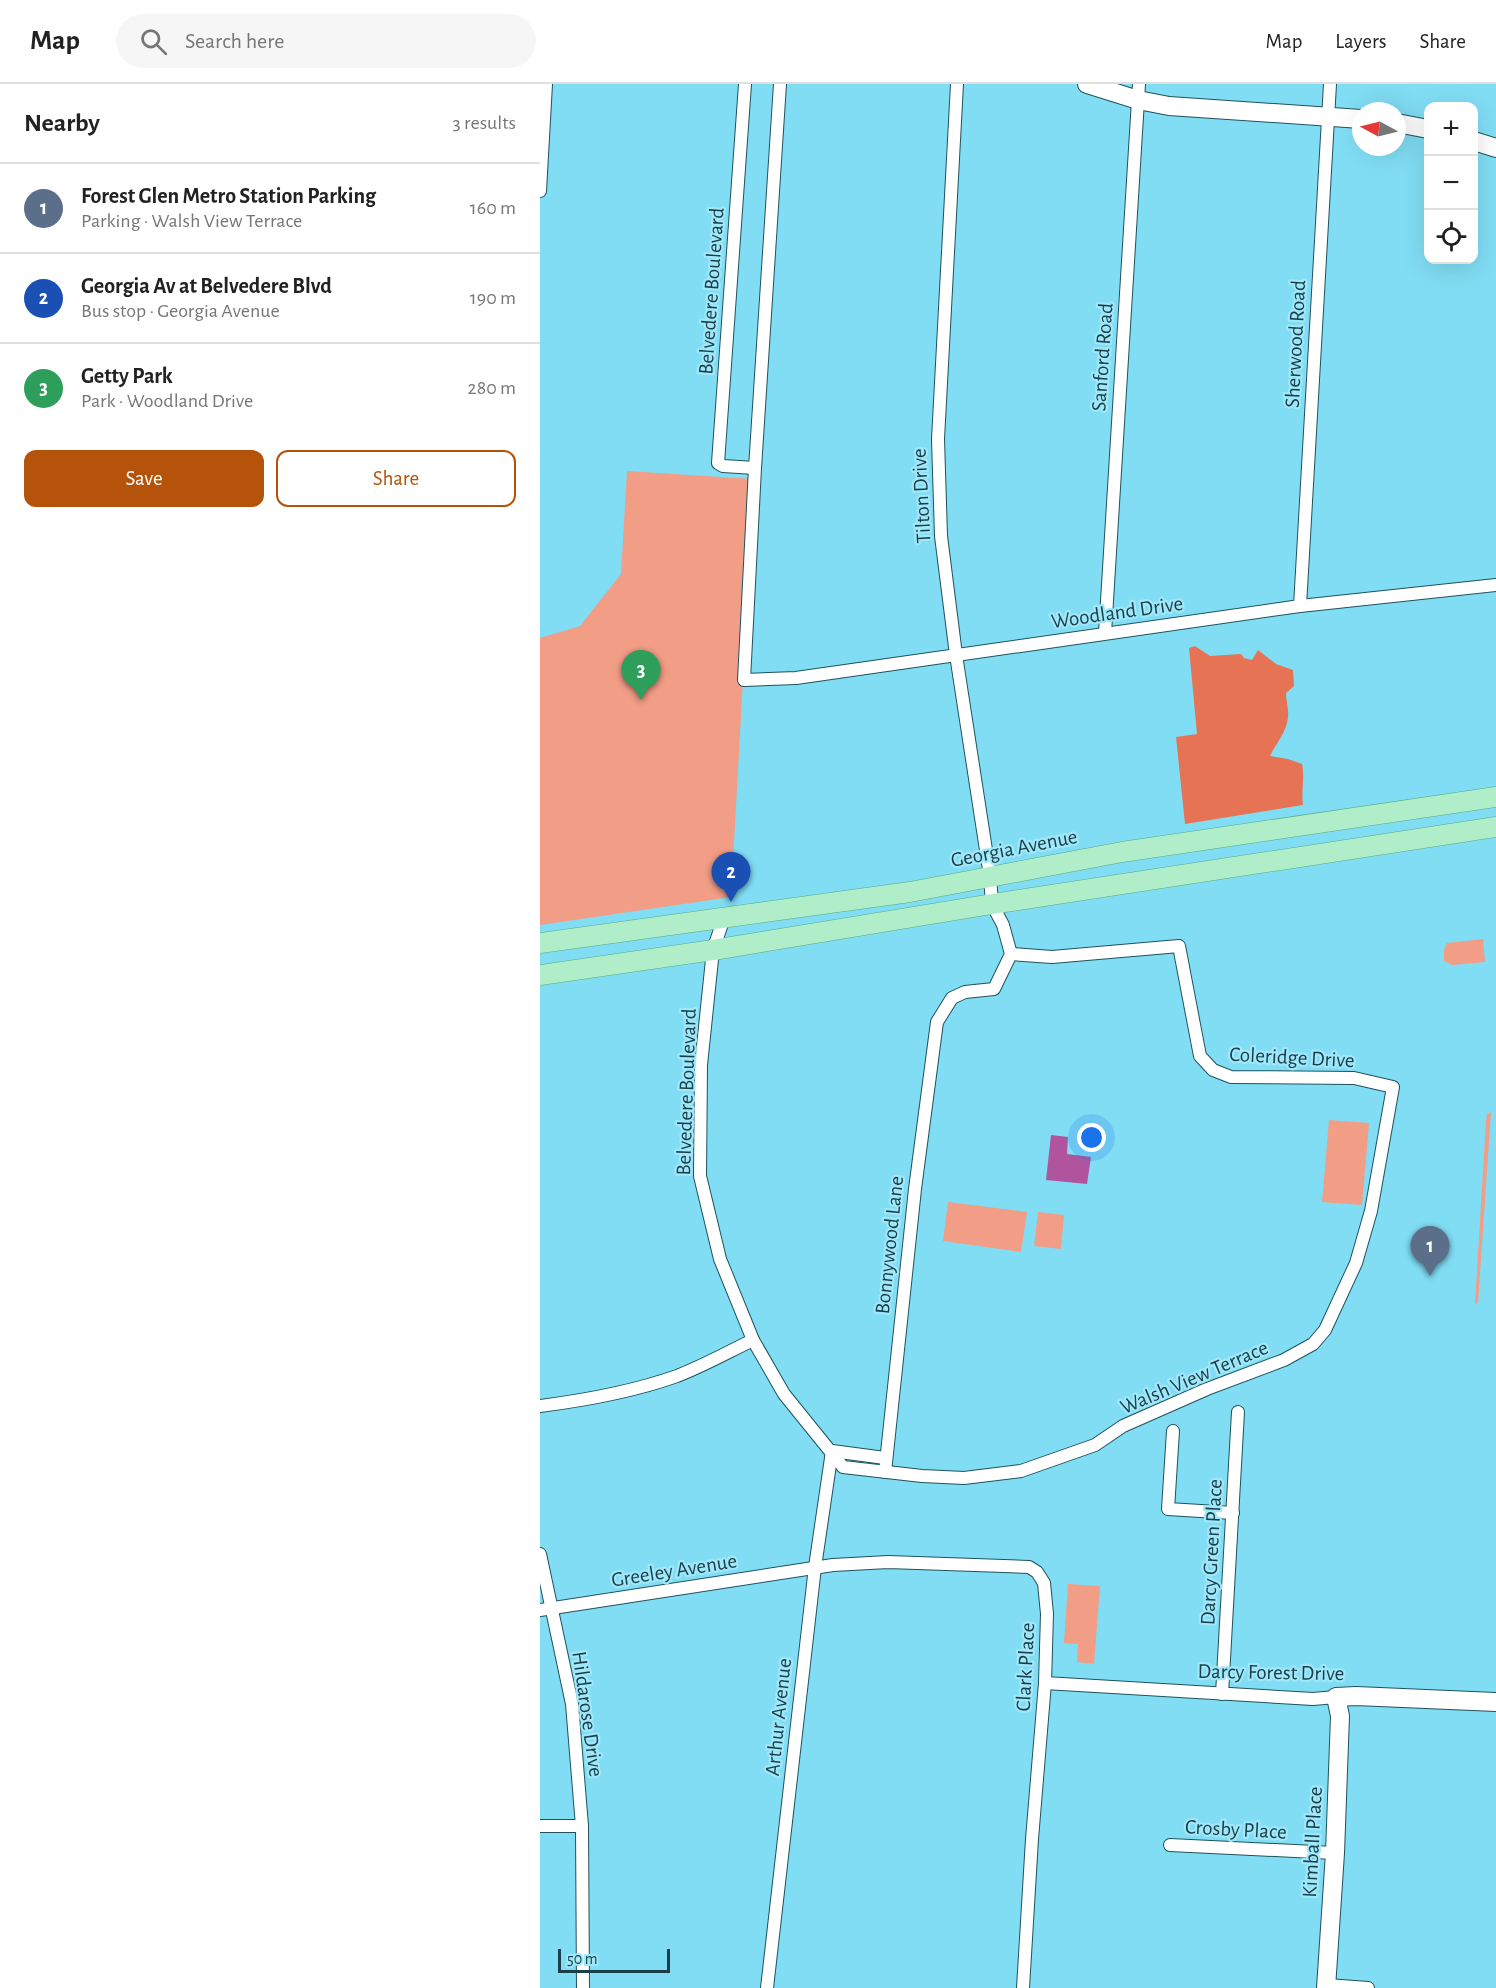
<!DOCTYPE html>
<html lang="en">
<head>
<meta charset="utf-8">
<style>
	:root { --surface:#fff; --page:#f6f6f6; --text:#222; --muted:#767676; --line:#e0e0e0; --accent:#b45309 }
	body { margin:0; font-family:"Alegreya Sans",sans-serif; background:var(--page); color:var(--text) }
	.controls { position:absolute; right:18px; top:18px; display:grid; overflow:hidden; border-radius:12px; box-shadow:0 6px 24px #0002 }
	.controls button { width:54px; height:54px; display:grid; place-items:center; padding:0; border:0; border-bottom:2px solid var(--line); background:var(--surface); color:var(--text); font:30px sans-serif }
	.compass { position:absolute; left:812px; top:18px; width:54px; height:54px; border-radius:50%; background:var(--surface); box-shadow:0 6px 24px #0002; rotate:277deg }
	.scale { position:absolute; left:18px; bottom:15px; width:112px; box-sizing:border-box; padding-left:6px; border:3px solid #19404a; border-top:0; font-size:16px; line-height:21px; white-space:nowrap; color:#19404a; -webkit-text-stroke:4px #a0e7fa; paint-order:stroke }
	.you { position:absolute; left:552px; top:1054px; width:21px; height:21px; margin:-15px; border:4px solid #fff; border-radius:50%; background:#1a73e8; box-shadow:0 0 0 9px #1a73e833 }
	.badge { display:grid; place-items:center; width:39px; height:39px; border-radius:50%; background:var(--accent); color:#fff; font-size:20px; font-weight:700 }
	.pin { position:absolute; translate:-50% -50px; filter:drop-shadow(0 2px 3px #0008) }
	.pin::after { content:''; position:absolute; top:32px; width:21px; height:18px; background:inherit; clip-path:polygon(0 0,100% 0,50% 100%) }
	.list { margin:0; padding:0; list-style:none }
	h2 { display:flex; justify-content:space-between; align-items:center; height:78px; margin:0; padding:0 24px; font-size:26px }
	h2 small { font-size:20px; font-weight:400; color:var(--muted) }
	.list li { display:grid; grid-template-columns:39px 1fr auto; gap:18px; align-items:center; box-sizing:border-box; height:90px; padding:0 24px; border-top:2px solid var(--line) }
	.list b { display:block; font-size:22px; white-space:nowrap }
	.list p { margin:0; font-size:20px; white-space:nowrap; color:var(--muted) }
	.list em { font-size:20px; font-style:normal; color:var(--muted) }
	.actions { display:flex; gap:12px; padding:18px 24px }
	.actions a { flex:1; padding:14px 0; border:2px solid var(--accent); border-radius:12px; text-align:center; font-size:21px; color:var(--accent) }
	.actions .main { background:var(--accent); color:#fff }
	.icon { flex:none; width:33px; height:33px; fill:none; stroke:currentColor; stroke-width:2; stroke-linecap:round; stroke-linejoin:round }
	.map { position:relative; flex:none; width:956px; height:1904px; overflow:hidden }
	header { display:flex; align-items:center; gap:36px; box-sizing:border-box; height:84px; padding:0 30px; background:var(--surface); border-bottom:2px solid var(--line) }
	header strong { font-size:28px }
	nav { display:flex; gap:33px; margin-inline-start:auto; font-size:21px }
	.search { width:420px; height:54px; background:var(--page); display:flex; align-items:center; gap:15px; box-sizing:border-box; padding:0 21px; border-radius:33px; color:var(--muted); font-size:22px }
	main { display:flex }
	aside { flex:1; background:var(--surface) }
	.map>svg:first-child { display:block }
	.green { fill:#f29d86 }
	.forest { fill:#e77355 }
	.water { fill:#b0549d }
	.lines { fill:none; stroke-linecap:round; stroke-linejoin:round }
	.street-casing { stroke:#1f525d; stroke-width:14 }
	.secondary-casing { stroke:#1f525d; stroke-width:20 }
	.primary-casing { stroke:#57a984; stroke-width:21 }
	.street { stroke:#fff; stroke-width:12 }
	.secondary { stroke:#fff; stroke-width:18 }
	.primary { stroke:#afeec8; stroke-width:20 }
	.labels { text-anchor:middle; stroke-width:4.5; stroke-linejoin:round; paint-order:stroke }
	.street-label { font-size:21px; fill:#19404a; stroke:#a0e7fa }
</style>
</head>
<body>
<header>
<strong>Map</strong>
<div class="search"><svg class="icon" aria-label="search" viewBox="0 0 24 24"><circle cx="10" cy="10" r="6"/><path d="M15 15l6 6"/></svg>Search here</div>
<nav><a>Map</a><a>Layers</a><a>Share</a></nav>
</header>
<main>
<aside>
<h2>Nearby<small>3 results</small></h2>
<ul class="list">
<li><span class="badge" style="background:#5c6f8a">1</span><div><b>Forest Glen Metro Station Parking</b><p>Parking · Walsh View Terrace</p></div><em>160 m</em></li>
<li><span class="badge" style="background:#1a4fb4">2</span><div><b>Georgia Av at Belvedere Blvd</b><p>Bus stop · Georgia Avenue</p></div><em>190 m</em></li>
<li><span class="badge" style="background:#2e9e5b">3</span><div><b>Getty Park</b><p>Park · Woodland Drive</p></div><em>280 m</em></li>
</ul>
<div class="actions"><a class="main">Save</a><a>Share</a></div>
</aside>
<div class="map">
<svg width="956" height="1904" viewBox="0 0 956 1904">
	<rect width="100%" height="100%" fill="#80ddf4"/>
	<g class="green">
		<polygon points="87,387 214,395 191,813 0,841 0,554 40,542 81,490"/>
		<polygon points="943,855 945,878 912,881 904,877 904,866 907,859"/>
		<polygon points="951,1028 938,1219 935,1220 946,1037 947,1030"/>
		<polygon points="789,1036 829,1039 822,1121 782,1118"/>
		<polygon points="408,1118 487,1128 481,1168 403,1157"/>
		<polygon points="498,1128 524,1131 521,1165 494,1162"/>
		<polygon points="528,1500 560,1502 554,1580 537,1578 538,1560 524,1559"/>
	</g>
	<path class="forest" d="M 655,562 L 670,572 L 701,570 L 704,574 L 712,576 L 718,566 L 736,580 L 753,586 L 754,602 L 746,609 C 746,617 749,626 748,633 C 747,648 736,659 730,672 L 748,675 L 762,680 C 765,694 761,707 763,721 L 645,740 L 636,653 L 657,650 L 649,564 Z"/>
	<polygon class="water" points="511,1051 528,1053 527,1070 551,1073 547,1100 506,1096"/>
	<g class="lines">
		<defs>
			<g id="street">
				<polyline points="205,0 178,379 183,382 215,384"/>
				<polyline points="240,0 215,384 204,596 256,594 760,522 956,501"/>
				<polyline points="0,107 6,0"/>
				<polyline points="760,522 790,0"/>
				<polyline points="565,549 599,0"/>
				<polyline points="184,834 173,866 161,981 160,1092 180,1175 213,1256 244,1310 303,1383 382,1392 424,1394 481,1387 555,1361 583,1342 667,1305 744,1276 773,1260 785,1246 816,1179 831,1127 853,1003 814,994 691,993 673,986 660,972 639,862 512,873 471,870"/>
				<path d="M 0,1322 C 47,1316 92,1308 137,1292 C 163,1282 188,1268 213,1256"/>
				<polyline points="633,1347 628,1425 693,1429"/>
				<polyline points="292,1367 345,1374"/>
				<polyline points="345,1388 375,1105 397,938 412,914 425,908 454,905 471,870 463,841 452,820 450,792 416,571 401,452 398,355 417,0"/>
				<polyline points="0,1470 32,1620 42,1742 43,1904"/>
				<polyline points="0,1526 293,1481 348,1478 489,1483 497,1488 504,1499 507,1530 505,1599 492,1755 483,1904"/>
				<polyline points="505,1599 773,1615 796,1613"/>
				<polyline points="682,1610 698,1328"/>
				<polyline points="0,1742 42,1742"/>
				<polyline points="630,1761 795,1769"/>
				<polyline points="787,1901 828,1904"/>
				<polyline points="227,1904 275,1483 292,1367"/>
			</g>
			<g id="secondary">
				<polyline points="547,0 598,16 629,22 821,35"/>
				<polyline points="857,39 888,45"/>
				<polyline points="934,57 956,64"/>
				<polyline points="786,1904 795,1769 800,1632 796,1613 816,1612 956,1618"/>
			</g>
			<g id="primary">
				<polyline points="0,859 370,808 582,768 956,713"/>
				<polyline points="0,891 173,866 452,820 956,743"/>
			</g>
		</defs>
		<use href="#street" class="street-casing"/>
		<use href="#secondary" class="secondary-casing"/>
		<use href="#primary" class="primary-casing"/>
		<use href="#street" class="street"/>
		<use href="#secondary" class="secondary"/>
		<use href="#primary" class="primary"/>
	</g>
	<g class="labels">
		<g class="street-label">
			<text transform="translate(171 207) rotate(-86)" y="7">Belvedere Boulevard</text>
			<text transform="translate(755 260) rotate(-87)" y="7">Sherwood Road</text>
			<text transform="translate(562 273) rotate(-86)" y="7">Sanford Road</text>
			<text transform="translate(381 412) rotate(-93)" y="7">Tilton Drive</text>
			<text transform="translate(577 528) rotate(-8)" y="7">Woodland Drive</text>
			<text transform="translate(474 764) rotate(-11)" y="7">Georgia Avenue</text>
			<text transform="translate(752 973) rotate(3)" y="7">Coleridge Drive</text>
			<text transform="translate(146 1008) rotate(-88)" y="7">Belvedere Boulevard</text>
			<text transform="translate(349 1161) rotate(-84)" y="7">Bonnywood Lane</text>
			<text transform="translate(654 1293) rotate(-23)" y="7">Walsh View Terrace</text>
			<text transform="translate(671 1468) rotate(-87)" y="7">Darcy Green Place</text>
			<text transform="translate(134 1486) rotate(-9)" y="7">Greeley Avenue</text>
			<text transform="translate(485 1583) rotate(-87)" y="7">Clark Place</text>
			<text transform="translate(731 1588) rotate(1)" y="7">Darcy Forest Drive</text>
			<text transform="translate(48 1630) rotate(82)" y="7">Hildarose Drive</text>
			<text transform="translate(238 1633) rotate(-84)" y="7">Arthur Avenue</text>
			<text transform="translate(696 1745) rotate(3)" y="7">Crosby Place</text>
			<text transform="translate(772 1758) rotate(-87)" y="7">Kimball Place</text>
		</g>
	</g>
</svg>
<div class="controls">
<button>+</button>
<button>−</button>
<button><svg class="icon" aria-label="locate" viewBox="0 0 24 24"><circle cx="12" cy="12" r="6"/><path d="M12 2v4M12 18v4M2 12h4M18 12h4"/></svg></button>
</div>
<svg class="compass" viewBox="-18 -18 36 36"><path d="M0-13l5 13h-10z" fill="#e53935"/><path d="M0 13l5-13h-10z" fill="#767676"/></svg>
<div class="scale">50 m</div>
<div class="you"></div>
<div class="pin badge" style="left:890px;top:1192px;background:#5c6f8a">1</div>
<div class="pin badge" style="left:191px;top:818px;background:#1a4fb4">2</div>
<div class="pin badge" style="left:101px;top:616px;background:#2e9e5b">3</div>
</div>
</main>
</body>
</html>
